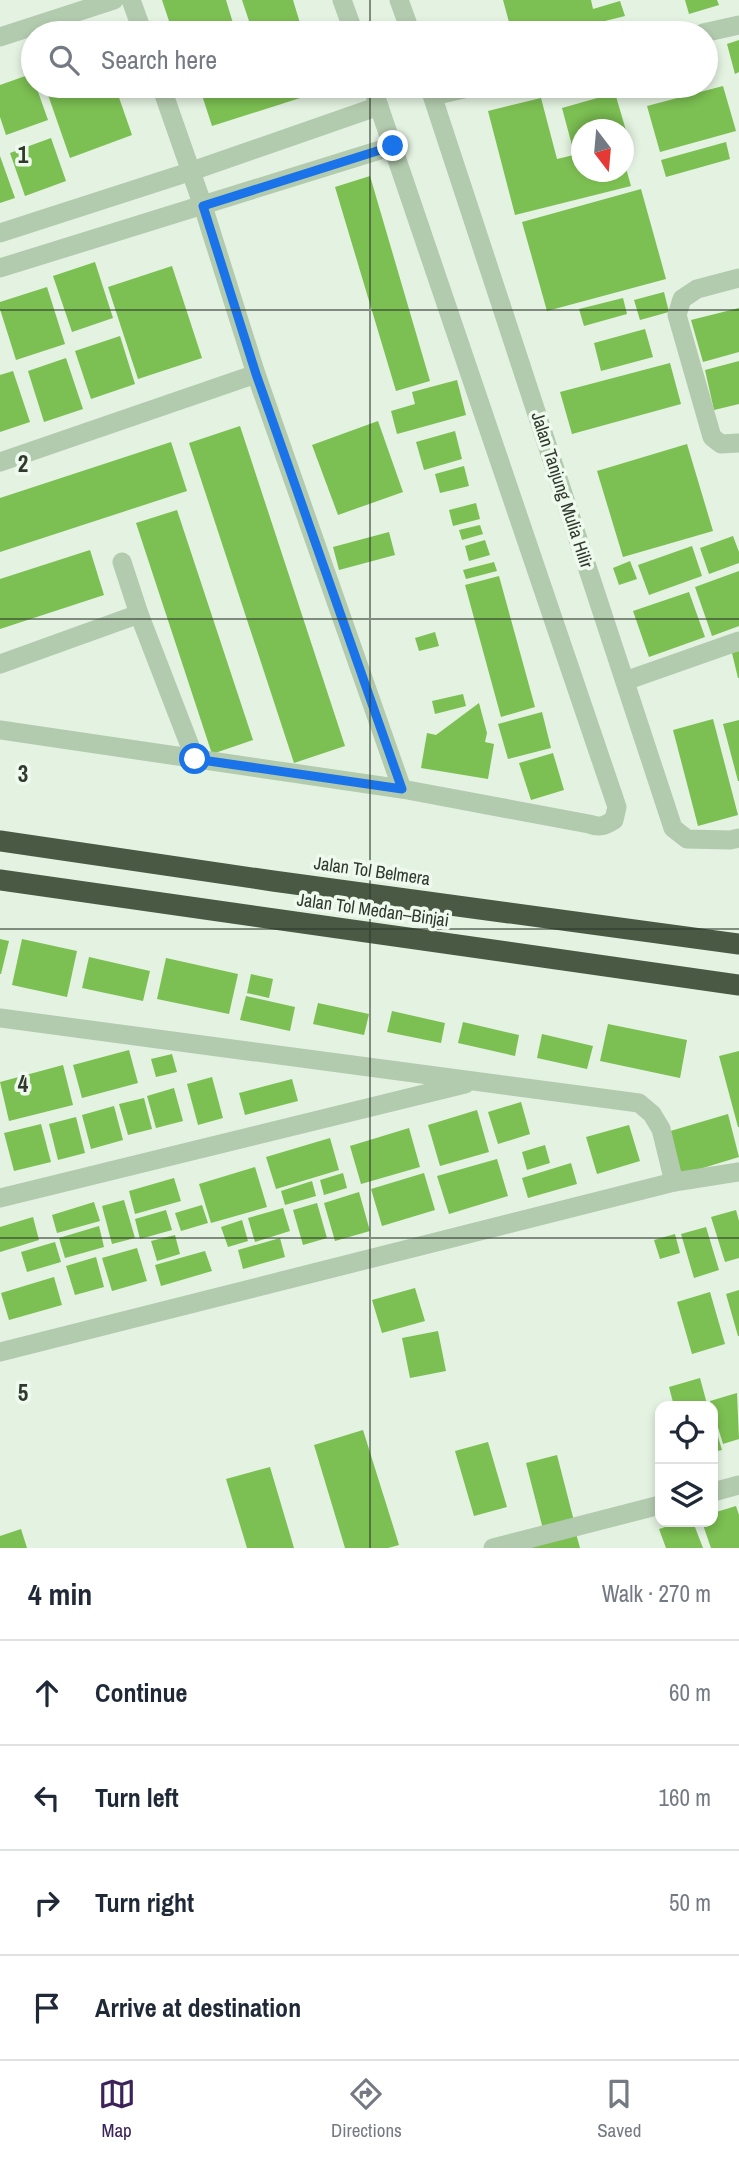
<!DOCTYPE html>
<html lang="en">
<head>
<meta charset="utf-8">
<style>
	:root { --surface:#fff; --page:#f6f6f7; --text:#1f2937; --muted:#747a83; --line:#e0e1e3; --accent:#3b2359 }
	body { margin:0; font-family:"Archivo Narrow",sans-serif; background:var(--page); color:var(--text) }
	.controls { position:absolute; right:21px; bottom:21px; display:grid; overflow:hidden; border-radius:14px; box-shadow:0 4px 10px #0003 }
	.controls button { width:63px; height:63px; display:grid; place-items:center; padding:0; border:0; border-bottom:2px solid var(--line); background:var(--surface); color:var(--text); font:35px sans-serif }
	.compass { position:absolute; left:571px; top:119px; width:63px; height:63px; border-radius:50%; background:var(--surface); box-shadow:0 4px 10px #0003; rotate:164deg }
	.stop { position:absolute; width:21px; height:21px; margin:-16px; border:5px solid #1a73e8; border-radius:50%; background:#fff }
	.stop.end { background:#1a73e8; border-color:#fff; box-shadow:0 2px 7px #0008 }
	.list { margin:0; padding:0; list-style:none }
	h2 { display:flex; justify-content:space-between; align-items:center; height:91px; margin:0; padding:0 28px; font-size:30px }
	h2 small { font-size:23px; font-weight:400; color:var(--muted) }
	.list li { display:grid; grid-template-columns:46px 1fr auto; gap:21px; align-items:center; box-sizing:border-box; height:105px; padding:0 28px; border-top:2px solid var(--line) }
	.list b { display:block; font-size:26px; white-space:nowrap }
	.list em { font-size:23px; font-style:normal; color:var(--muted) }
	.icon { flex:none; width:38px; height:38px; fill:none; stroke:currentColor; stroke-width:2; stroke-linecap:round; stroke-linejoin:round }
	.map { position:relative; flex:none; width:739px; height:1548px; overflow:hidden }
	.search { position:absolute; background:var(--surface); box-shadow:0 4px 10px #0003; left:21px; right:21px; top:21px; height:77px; display:flex; align-items:center; gap:18px; box-sizing:border-box; padding:0 24px; border-radius:38px; color:var(--muted); font-size:26px }
	.sheet { height:511px; background:var(--surface) }
	nav { display:flex; justify-content:space-around; align-items:center; box-sizing:border-box; height:98px; border-top:2px solid var(--line); background:var(--surface); font-size:19px; color:var(--muted) }
	nav a { display:grid; justify-items:center; gap:4px }
	nav .on { color:var(--accent) }
	.map>svg:first-child { display:block }
	.building { fill:#7cbf52 }
	.lines { fill:none; stroke-linecap:round; stroke-linejoin:round }
	.minor { stroke:#b2caad; stroke-width:19 }
	.motorway { stroke:#4a5943; stroke-width:21 }
	.route { stroke:#1a73e8; stroke-width:9 }
	.grid { fill:none; stroke:#30392b; stroke-width:2; stroke-opacity:0.55 }
	.labels { text-anchor:middle; stroke-width:7; stroke-linejoin:round; paint-order:stroke }
	.street-label { font-size:18px; fill:#30392b; stroke:#effaee }
	.grid-label { font-size:23px; text-anchor:middle; font-weight:bold; fill:#30392b; stroke:#effaee; stroke-width:7; stroke-linejoin:round; paint-order:stroke }
</style>
</head>
<body>
<div class="map">
<svg width="739" height="1548" viewBox="0 0 739 1548">
	<rect width="100%" height="100%" fill="#e3f2e1"/>
	<g class="building">
		<polygon points="162,0 226,0 236,33 173,33"/>
		<polygon points="242,0 293,0 303,33 253,33"/>
		<polygon points="503,0 591,0 593,9 620,1 625,16 597,23 600,33 512,33"/>
		<polygon points="685,0 717,0 719,5 689,14"/>
		<polygon points="739,40 739,72 735,74 727,44"/>
		<polygon points="31,74 33,86 36,86 48,120 6,135 0,117 0,85"/>
		<polygon points="66,86 115,86 132,135 70,158 47,92"/>
		<polygon points="199,86 321,86 322,91 212,126"/>
		<polygon points="723,86 736,131 660,152 647,106"/>
		<polygon points="615,93 627,134 624,135 624,130 582,130 582,146 573,149 562,108"/>
		<polygon points="541,98 557,159 582,153 582,172 624,172 624,161 631,186 515,215 488,111"/>
		<polygon points="51,138 66,181 25,196 10,153"/>
		<polygon points="726,142 730,159 666,177 661,160"/>
		<polygon points="0,156 15,198 0,203"/>
		<polygon points="370,176 430,381 396,391 335,187"/>
		<polygon points="641,189 666,279 547,311 522,222"/>
		<polygon points="95,262 113,318 72,332 53,276"/>
		<polygon points="172,266 202,358 138,379 108,287"/>
		<polygon points="47,287 65,344 16,360 0,309 0,302"/>
		<polygon points="664,292 669,312 640,320 634,300"/>
		<polygon points="623,298 627,314 584,326 579,309"/>
		<polygon points="739,308 739,352 703,362 691,320"/>
		<polygon points="645,329 653,357 601,371 594,343"/>
		<polygon points="120,336 135,384 91,399 75,351"/>
		<polygon points="66,358 83,409 44,422 28,371"/>
		<polygon points="739,361 739,404 714,410 705,370"/>
		<polygon points="670,363 681,404 572,434 560,392"/>
		<polygon points="13,371 30,422 0,432 0,375"/>
		<polygon points="457,380 466,415 397,434 391,411 415,404 412,392"/>
		<polygon points="378,421 403,492 338,515 312,445"/>
		<polygon points="240,426 345,746 294,763 189,443"/>
		<polygon points="455,431 462,459 424,470 416,442"/>
		<polygon points="171,442 187,491 0,552 0,498"/>
		<polygon points="687,444 713,531 623,557 597,471"/>
		<polygon points="464,466 469,486 440,493 435,474"/>
		<polygon points="476,503 480,519 453,526 449,510"/>
		<polygon points="177,510 253,740 212,754 136,523"/>
		<polygon points="480,525 483,534 462,540 459,530"/>
		<polygon points="389,532 395,555 339,570 333,547"/>
		<polygon points="733,536 739,552 739,563 709,574 700,548"/>
		<polygon points="485,540 490,555 469,561 465,546"/>
		<polygon points="692,546 702,576 649,595 638,565"/>
		<polygon points="90,550 104,595 0,629 0,579"/>
		<polygon points="630,561 637,579 619,585 613,568"/>
		<polygon points="494,562 497,571 466,579 463,570"/>
		<polygon points="739,571 739,626 712,636 695,587"/>
		<polygon points="499,576 535,707 501,717 465,585"/>
		<polygon points="689,592 705,637 649,657 633,611"/>
		<polygon points="435,632 439,646 419,651 415,638"/>
		<polygon points="739,651 739,678 738,678 732,653"/>
		<polygon points="463,694 466,706 435,714 432,701"/>
		<polygon points="479,703 487,733 485,742 494,744 488,779 421,768 427,733 436,735"/>
		<polygon points="542,712 551,748 508,759 498,724"/>
		<polygon points="713,719 738,815 698,826 673,730"/>
		<polygon points="739,720 739,781 738,781 723,724"/>
		<polygon points="553,753 564,790 531,800 519,763"/>
		<polygon points="0,939 9,941 1,974 0,974"/>
		<polygon points="22,939 77,951 67,997 12,985"/>
		<polygon points="89,957 150,971 143,1001 82,988"/>
		<polygon points="166,958 238,974 229,1014 157,999"/>
		<polygon points="251,974 273,979 269,998 247,993"/>
		<polygon points="246,996 295,1007 290,1031 240,1020"/>
		<polygon points="318,1003 369,1014 364,1035 313,1024"/>
		<polygon points="392,1011 445,1023 441,1043 387,1032"/>
		<polygon points="463,1022 519,1035 515,1056 458,1043"/>
		<polygon points="608,1024 687,1040 680,1078 600,1061"/>
		<polygon points="542,1034 593,1046 587,1069 537,1058"/>
		<polygon points="129,1050 138,1083 82,1098 73,1065"/>
		<polygon points="739,1051 739,1127 738,1127 719,1056"/>
		<polygon points="172,1054 177,1072 156,1077 151,1059"/>
		<polygon points="63,1065 73,1105 9,1121 0,1082"/>
		<polygon points="212,1077 223,1118 198,1125 187,1084"/>
		<polygon points="292,1079 298,1101 245,1115 239,1093"/>
		<polygon points="174,1088 183,1121 156,1128 147,1096"/>
		<polygon points="144,1098 152,1129 128,1135 119,1104"/>
		<polygon points="521,1102 530,1134 498,1144 488,1112"/>
		<polygon points="114,1106 123,1140 91,1149 82,1115"/>
		<polygon points="477,1110 489,1152 440,1166 428,1125"/>
		<polygon points="728,1114 739,1157 680,1175 667,1132"/>
		<polygon points="76,1117 85,1153 58,1160 49,1124"/>
		<polygon points="41,1124 51,1162 14,1171 4,1133"/>
		<polygon points="629,1125 640,1161 597,1174 586,1137"/>
		<polygon points="409,1128 420,1167 361,1184 350,1146"/>
		<polygon points="330,1138 339,1170 276,1189 266,1157"/>
		<polygon points="545,1145 550,1163 527,1170 522,1152"/>
		<polygon points="497,1159 508,1196 449,1214 437,1176"/>
		<polygon points="571,1163 577,1184 528,1198 522,1178"/>
		<polygon points="255,1167 267,1207 211,1223 199,1184"/>
		<polygon points="343,1173 347,1188 324,1195 320,1180"/>
		<polygon points="424,1173 435,1210 382,1226 371,1189"/>
		<polygon points="174,1178 181,1201 135,1214 129,1191"/>
		<polygon points="312,1181 316,1196 285,1205 281,1191"/>
		<polygon points="359,1192 370,1231 335,1241 324,1203"/>
		<polygon points="124,1200 135,1238 112,1244 102,1206"/>
		<polygon points="94,1202 100,1221 57,1233 52,1215"/>
		<polygon points="317,1203 327,1238 303,1245 293,1210"/>
		<polygon points="202,1205 208,1223 181,1231 175,1213"/>
		<polygon points="283,1208 290,1231 255,1242 248,1218"/>
		<polygon points="166,1210 172,1230 140,1239 135,1219"/>
		<polygon points="736,1210 739,1221 739,1258 725,1262 711,1217"/>
		<polygon points="33,1217 39,1240 0,1252 0,1227"/>
		<polygon points="242,1220 248,1241 228,1247 221,1227"/>
		<polygon points="99,1226 104,1247 65,1258 59,1238"/>
		<polygon points="706,1227 719,1270 694,1278 681,1234"/>
		<polygon points="675,1234 680,1253 660,1259 654,1240"/>
		<polygon points="175,1235 180,1254 157,1261 151,1241"/>
		<polygon points="280,1238 285,1257 243,1269 238,1250"/>
		<polygon points="55,1242 61,1262 27,1272 21,1252"/>
		<polygon points="137,1248 147,1281 112,1291 102,1258"/>
		<polygon points="205,1251 212,1271 161,1286 155,1265"/>
		<polygon points="96,1257 104,1287 75,1295 66,1266"/>
		<polygon points="54,1277 62,1305 9,1320 1,1293"/>
		<polygon points="415,1288 425,1321 382,1333 372,1300"/>
		<polygon points="739,1290 739,1336 738,1336 726,1294"/>
		<polygon points="710,1292 725,1344 692,1354 677,1302"/>
		<polygon points="438,1331 446,1371 410,1378 402,1338"/>
		<polygon points="700,1378 707,1404 697,1406 674,1406 669,1387"/>
		<polygon points="737,1393 739,1439 723,1444 710,1401"/>
		<polygon points="713,1420 722,1450 713,1452"/>
		<polygon points="363,1430 399,1545 388,1548 345,1548 314,1445"/>
		<polygon points="488,1442 507,1507 474,1516 455,1451"/>
		<polygon points="557,1455 575,1525 544,1533 526,1463"/>
		<polygon points="270,1467 294,1548 247,1548 226,1479"/>
		<polygon points="736,1506 739,1515 739,1548 711,1548 702,1522 713,1522 713,1513"/>
		<polygon points="681,1522 693,1522 703,1548 666,1548 659,1529"/>
		<polygon points="21,1529 27,1548 0,1548 0,1536"/>
		<polygon points="575,1530 580,1548 523,1548"/>
	</g>
	<g class="lines">
		<g class="minor">
			<polyline points="131,0 143,33"/>
			<polyline points="342,0 354,33"/>
			<polyline points="399,0 411,33"/>
			<polyline points="703,33 739,25"/>
			<polyline points="0,37 114,0"/>
			<polyline points="161,86 203,206 256,374 402,789"/>
			<polyline points="429,86 673,828 687,839 730,840 739,838"/>
			<polyline points="433,96 477,86"/>
			<polyline points="0,233 192,171 379,106"/>
			<polyline points="0,268 393,146"/>
			<polyline points="739,278 697,289 682,299 677,315 712,437 721,444 739,443"/>
			<polyline points="0,462 256,374"/>
			<polyline points="122,562 139,614 195,759"/>
			<polyline points="0,664 139,614"/>
			<polyline points="625,681 739,641"/>
			<path d="M 0,730 L 402,789 L 589,824 C 600,828 604,826 614,820 L 617,807 L 372,86"/>
			<polyline points="0,1018 639,1103 652,1114 661,1129 674,1182"/>
			<polyline points="0,1198 465,1084"/>
			<polyline points="0,1352 674,1182 739,1172"/>
			<polyline points="713,1492 739,1485"/>
			<polyline points="493,1548 660,1505"/>
		</g>
		<g class="motorway">
			<polyline points="0,841 273,881 739,944"/>
			<polyline points="0,880 739,985"/>
		</g>
	</g>
	<g class="lines">
		<polyline class="route" points="195,759 402,789 256,374 203,206 393,146"/>
	</g>
	<path class="grid" d="M 370,0 L 370,33M 370,86 L 370,1548M 0,310 L 739,310M 0,619 L 739,619M 0,929 L 739,929M 0,1238 L 739,1238"/>
	<g class="labels">
		<g class="street-label">
			<text transform="translate(562 490) rotate(72)" y="6">Jalan Tanjung Mulia Hilir</text>
			<text transform="translate(372 871) rotate(8)" y="6">Jalan Tol Belmera</text>
			<text transform="translate(373 910) rotate(8)" y="6">Jalan Tol Medan–Binjai</text>
		</g>
	</g>
	<g class="grid-label">
		<text x="23" y="163">1</text>
		<text x="23" y="472">2</text>
		<text x="23" y="782">3</text>
		<text x="23" y="1092">4</text>
		<text x="23" y="1401">5</text>
	</g>
</svg>
<div class="controls">
<button><svg class="icon" aria-label="locate" viewBox="0 0 24 24"><circle cx="12" cy="12" r="6"/><path d="M12 2v4M12 18v4M2 12h4M18 12h4"/></svg></button>
<button><svg class="icon" aria-label="layers" viewBox="0 0 24 24"><path d="M12 4l9 5-9 5-9-5zM3 14l9 5 9-5"/></svg></button>
</div>
<svg class="compass" viewBox="-18 -18 36 36"><path d="M0-13l5 13h-10z" fill="#e53935"/><path d="M0 13l5-13h-10z" fill="#747a83"/></svg>
<div class="stop" style="left:195px;top:759px"></div>
<div class="stop end" style="left:393px;top:146px"></div>
<div class="search"><svg class="icon" aria-label="search" viewBox="0 0 24 24"><circle cx="10" cy="10" r="6"/><path d="M15 15l6 6"/></svg>Search here</div>
</div>
<section class="sheet">
<h2>4 min<small>Walk · 270 m</small></h2>
<ul class="list">
<li><svg class="icon" aria-label="ahead" viewBox="0 0 24 24"><path d="M12 20V5M6 11l6-6 6 6"/></svg><div><b>Continue</b></div><em>60 m</em></li>
<li><svg class="icon" aria-label="left" viewBox="0 0 24 24"><path d="M17 20v-9H6M10 6l-5 5 5 5"/></svg><div><b>Turn left</b></div><em>160 m</em></li>
<li><svg class="icon" aria-label="right" viewBox="0 0 24 24"><path d="M7 20v-9h11M14 6l5 5-5 5"/></svg><div><b>Turn right</b></div><em>50 m</em></li>
<li><svg class="icon" aria-label="arrive" viewBox="0 0 24 24"><path d="M6 21V4h12l-3 4 3 4H6"/></svg><div><b>Arrive at destination</b></div></li>
</ul>
</section>
<nav>
<a class="on"><svg class="icon" aria-label="map" viewBox="0 0 24 24"><path d="M3 6l6-2 6 2 6-2v14l-6 2-6-2-6 2zM9 4v14M15 6v14"/></svg>Map</a>
<a><svg class="icon" aria-label="directions" viewBox="0 0 24 24"><path d="M12 3l9 9-9 9-9-9zM9 14v-3h6M13 9l2 2-2 2"/></svg>Directions</a>
<a><svg class="icon" aria-label="saved" viewBox="0 0 24 24"><path d="M7 4h10v16l-5-4-5 4z"/></svg>Saved</a>
</nav>
</body>
</html>
